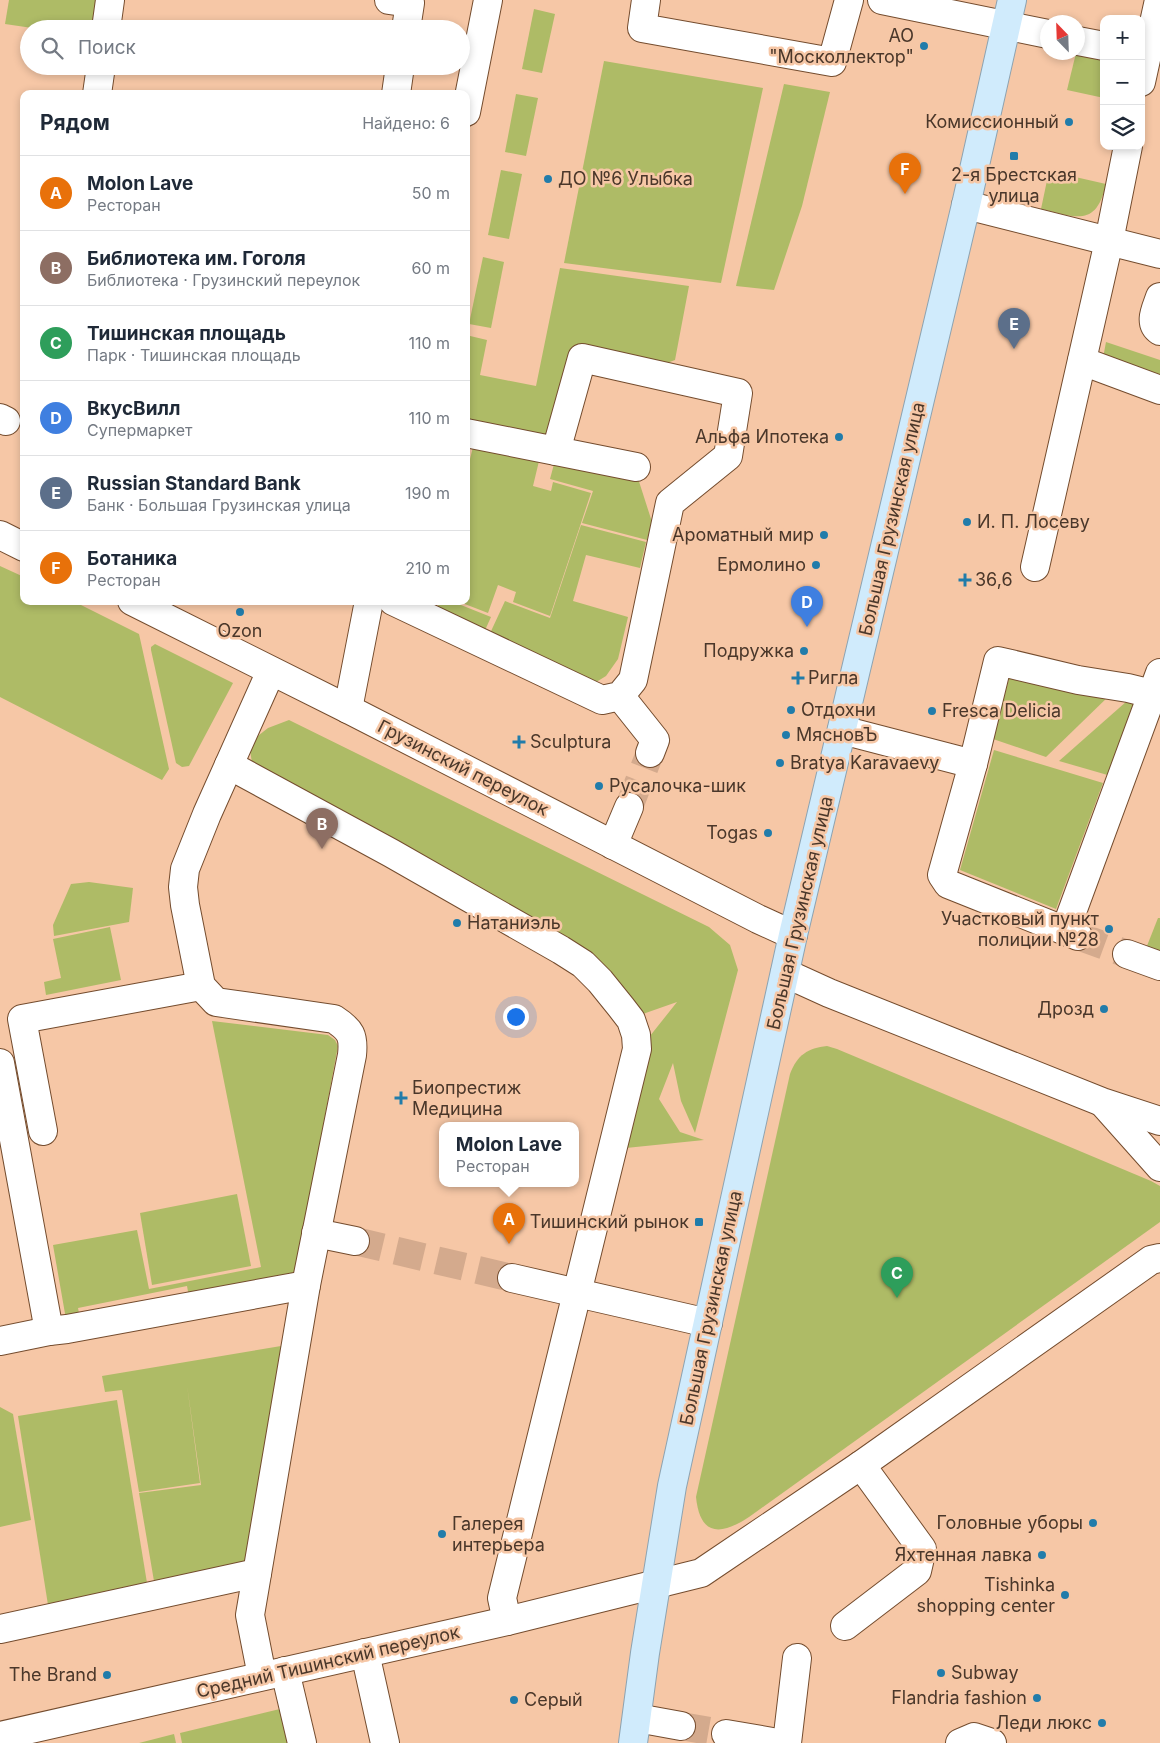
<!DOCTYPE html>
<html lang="ru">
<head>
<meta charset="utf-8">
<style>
	:root { --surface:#fff; --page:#f2f2f3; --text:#1f2937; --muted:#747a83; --line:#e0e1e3; --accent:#0f766e }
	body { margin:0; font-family:Inter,sans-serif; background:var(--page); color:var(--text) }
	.controls { position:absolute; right:15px; top:15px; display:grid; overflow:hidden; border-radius:10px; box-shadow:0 2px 8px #0003 }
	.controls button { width:45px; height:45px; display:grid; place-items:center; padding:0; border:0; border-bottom:1px solid var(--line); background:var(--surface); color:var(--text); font:25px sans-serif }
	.compass { position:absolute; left:1040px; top:15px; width:45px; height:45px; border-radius:50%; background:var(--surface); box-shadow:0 2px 8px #0003; rotate:337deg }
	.you { position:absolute; left:515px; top:1016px; width:18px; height:18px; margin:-12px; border:4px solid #fff; border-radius:50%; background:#1a73e8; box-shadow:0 0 0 8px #1a73e833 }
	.badge { display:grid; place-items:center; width:32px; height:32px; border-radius:50%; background:var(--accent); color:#fff; font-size:16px; font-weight:700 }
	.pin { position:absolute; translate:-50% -41px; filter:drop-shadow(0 1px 2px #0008) }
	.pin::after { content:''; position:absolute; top:26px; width:18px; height:15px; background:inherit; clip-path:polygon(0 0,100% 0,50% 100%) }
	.popup { position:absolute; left:439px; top:1122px; width:140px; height:65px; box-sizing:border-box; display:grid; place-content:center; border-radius:10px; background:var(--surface); filter:drop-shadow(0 1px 4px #0005); font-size:16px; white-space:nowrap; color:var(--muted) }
	.popup b { font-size:19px; color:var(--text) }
	.popup::after { content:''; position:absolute; left:50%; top:100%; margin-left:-10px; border:10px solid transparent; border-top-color:var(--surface) }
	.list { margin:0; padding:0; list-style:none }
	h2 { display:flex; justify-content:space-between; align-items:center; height:65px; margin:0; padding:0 20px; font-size:21px }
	h2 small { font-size:16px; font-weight:400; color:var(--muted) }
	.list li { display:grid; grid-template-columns:32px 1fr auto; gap:15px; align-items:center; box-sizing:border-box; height:75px; padding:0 20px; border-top:1px solid var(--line) }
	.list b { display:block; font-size:19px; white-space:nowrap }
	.list p { margin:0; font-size:16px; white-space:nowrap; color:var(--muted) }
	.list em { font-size:16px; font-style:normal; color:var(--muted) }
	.icon { flex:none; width:28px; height:28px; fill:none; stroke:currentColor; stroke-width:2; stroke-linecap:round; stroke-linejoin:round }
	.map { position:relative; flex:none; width:1160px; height:1743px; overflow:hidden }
	.search { position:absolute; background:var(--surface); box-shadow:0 2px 8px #0003; left:20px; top:20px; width:450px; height:55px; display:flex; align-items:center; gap:12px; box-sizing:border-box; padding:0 18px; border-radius:28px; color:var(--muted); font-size:19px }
	.panel { position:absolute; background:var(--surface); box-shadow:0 2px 8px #0003; left:20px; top:90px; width:450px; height:515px; border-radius:10px }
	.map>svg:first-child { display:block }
	.green { fill:#aebb66 }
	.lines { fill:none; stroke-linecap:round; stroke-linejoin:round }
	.minor-tunnel { stroke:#d4aa8d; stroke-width:28; stroke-dasharray:28 14; stroke-linecap:butt }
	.minor-casing { stroke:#744c2e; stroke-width:30 }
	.major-casing { stroke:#8da3b1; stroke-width:30 }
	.minor { stroke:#fff; stroke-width:28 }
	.major { stroke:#d0ebfc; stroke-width:28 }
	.poi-dot { fill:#217caa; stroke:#f6c7a6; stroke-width:2 }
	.labels { text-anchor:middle; stroke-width:5; stroke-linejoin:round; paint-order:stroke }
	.poi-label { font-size:18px; fill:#4a372a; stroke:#f6c7a6; text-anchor:end }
	.street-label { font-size:18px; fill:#4a372a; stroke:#f6c7a6 }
</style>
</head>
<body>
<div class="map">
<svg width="1160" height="1743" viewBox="0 0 1160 1743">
	<rect width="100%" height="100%" fill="#f6c7a6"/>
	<g class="green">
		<polygon points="9,0 99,0 95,29 39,29 5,24"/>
		<polygon points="534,9 555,14 542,73 522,69"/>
		<polygon points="1104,52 1104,98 1067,90 1076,53"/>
		<polygon points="604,61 763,88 721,283 564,263"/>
		<polygon points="784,84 830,92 802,206 774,290 736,286"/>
		<polygon points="516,94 538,98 526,156 505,152"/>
		<polygon points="501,170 522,174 509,239 488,235"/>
		<path d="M 1049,171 L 1106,184 C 1096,228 1076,217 1041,209 Z"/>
		<polygon points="483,257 504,262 491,328 469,324"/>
		<polygon points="560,268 689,286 675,360 667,363 589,348 555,437 466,427 466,335 487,340 480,375 536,386"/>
		<polygon points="1106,342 1160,360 1160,380 1103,358"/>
		<polygon points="473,447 539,461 533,486 551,491 553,482 591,493 550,616 513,602 516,592 498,585 488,613 457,601 466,601 466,475"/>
		<polygon points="557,453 635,469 652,522 647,540 582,523 593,491 550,479"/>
		<polygon points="581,525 646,542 640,568 586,555 573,601 628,617 618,659 606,676 593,684 486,642 505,601 550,618"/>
		<polygon points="0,566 24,577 24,601 73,601 139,634 169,769 162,780 0,697"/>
		<polygon points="437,601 451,601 491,617 481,639 442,620"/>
		<polygon points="155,644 233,683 189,766 182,767 176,763 151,650 151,647"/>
		<polygon points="1011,671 1111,694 1046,757 993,739"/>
		<polygon points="1127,701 1141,704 1111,776 1059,761"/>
		<polygon points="289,720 709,927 730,945 738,970 695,1133 681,1101 673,1063 659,1099 680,1132 704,1140 626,1148 646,1041 677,1002 620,1022 566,943 253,770 249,743 268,728"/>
		<polygon points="994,750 1103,783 1056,909 960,870"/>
		<polygon points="89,882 133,888 129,922 54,936 53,925 71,884"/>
		<polygon points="1158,918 1160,918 1160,962 1143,956"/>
		<polygon points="110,927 121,980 46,995 44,982 61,978 53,939"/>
		<polygon points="212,1021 328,1035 335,1040 338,1046 295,1275 189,1297 187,1286 78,1308 81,1323 67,1325 53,1245 137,1230 149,1289 261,1267"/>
		<path d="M 827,1046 L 837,1049 L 1151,1181 L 1160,1186 L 1160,1222 L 749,1517 C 720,1536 700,1536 696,1497 L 790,1074 C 797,1055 808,1048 827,1046 Z"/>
		<polygon points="237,1194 251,1266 152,1285 140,1213"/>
		<polygon points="287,1345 249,1566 155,1587 139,1493 201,1485 187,1385 200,1483 139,1492 122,1390 105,1392 102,1376"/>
		<polygon points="117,1400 148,1589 48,1605 18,1416"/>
		<polygon points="0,1407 13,1414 31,1520 0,1527"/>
		<polygon points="284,1708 292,1743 182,1743 180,1733"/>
		<polygon points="174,1734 176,1743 139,1743"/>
	</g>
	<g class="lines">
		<g class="minor-tunnel">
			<polyline points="629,807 650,753"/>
			<polyline points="1078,936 1127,954"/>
			<polyline points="355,1241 512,1278"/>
			<polyline points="681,1726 726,1734"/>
		</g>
		<defs>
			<g id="minor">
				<polyline points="389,0 410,3 406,29"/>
				<polyline points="646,0 642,28 832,62 849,0"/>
				<polyline points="882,0 1048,34"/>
				<polyline points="106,29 110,0"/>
				<polyline points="1078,41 1104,46"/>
				<polyline points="1141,82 1159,0"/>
				<polyline points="97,94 101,66"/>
				<polyline points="396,94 400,66"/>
				<polyline points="466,112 488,0"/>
				<polyline points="966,205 1160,254"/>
				<path d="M 1160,297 C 1156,309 1148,323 1160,331"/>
				<polyline points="1082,361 1160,390"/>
				<polyline points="0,418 6,421"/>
				<polyline points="556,451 636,467"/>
				<polyline points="0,535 24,547"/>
				<polyline points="1035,567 1109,241 1128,146"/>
				<polyline points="132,601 348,709 758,919 793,935"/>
				<polyline points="393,601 602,700 620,696 633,680 670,503 728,456 738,393 582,358 556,451 466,433"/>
				<polyline points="620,696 655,740 650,753"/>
				<polyline points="348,709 369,601"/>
				<polyline points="842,730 973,764 942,875 948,884 1078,936"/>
				<polyline points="973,764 998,661 1078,680 1128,688 1160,696"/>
				<polyline points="229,765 391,853 561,950 583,964 600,981 621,1007 631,1020 636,1035 637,1049 502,1598 507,1621"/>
				<polyline points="613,845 629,807"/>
				<polyline points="1065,931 1160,673"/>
				<polyline points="1127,954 1160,966"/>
				<polyline points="785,973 829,993 1102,1102 1160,1121"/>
				<polyline points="0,1063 49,1331"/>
				<polyline points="1103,1103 1160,1167"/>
				<polyline points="43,1131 22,1019 201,986"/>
				<polyline points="316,1233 355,1241"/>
				<polyline points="512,1278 708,1323"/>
				<polyline points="0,1341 49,1331 67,1329 306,1285"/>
				<polyline points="845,1626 917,1571 922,1549 861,1465"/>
				<polyline points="0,1629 257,1573"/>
				<polyline points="365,1653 385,1743"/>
				<polyline points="285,1671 302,1743"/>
				<path d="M 262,1676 L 250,1615 L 306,1285 L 352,1055 C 354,1036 351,1030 334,1019 L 216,1002 L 201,986 L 185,905 L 183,887 L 185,869 L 207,814 L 271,671"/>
				<polyline points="637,1718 681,1726"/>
				<polyline points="726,1734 778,1743"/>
				<polyline points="0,1736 507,1621 701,1573 861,1465 1151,1260 1160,1258"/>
				<polyline points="787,1743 797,1658"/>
				<polyline points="960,1743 974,1737 992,1743"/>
			</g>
			<polyline id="major" points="633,1743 645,1653 672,1486 793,935 966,205 1012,0"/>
		</defs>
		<use href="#minor" class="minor-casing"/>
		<use href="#major" class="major-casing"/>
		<use href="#minor" class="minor"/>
		<use href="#major" class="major"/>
	</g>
	<g class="poi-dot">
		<circle cx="924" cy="46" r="5"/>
		<circle cx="1069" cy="122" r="5"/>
		<rect x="1009" y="151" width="10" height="10" rx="2.5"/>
		<circle cx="548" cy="179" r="5"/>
		<circle cx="839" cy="437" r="5"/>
		<circle cx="967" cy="522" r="5"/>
		<circle cx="824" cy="535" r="5"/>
		<circle cx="816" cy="565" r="5"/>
		<path d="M962.5 572.5h5v5h5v5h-5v5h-5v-5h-5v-5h5z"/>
		<circle cx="240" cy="612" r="5"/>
		<circle cx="804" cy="651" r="5"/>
		<path d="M795.5 670.5h5v5h5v5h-5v5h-5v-5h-5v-5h5z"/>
		<circle cx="791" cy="710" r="5"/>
		<circle cx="932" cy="711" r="5"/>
		<circle cx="786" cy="735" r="5"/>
		<path d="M516.5 734.5h5v5h5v5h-5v5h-5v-5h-5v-5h5z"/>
		<circle cx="780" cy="763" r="5"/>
		<circle cx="599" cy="786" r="5"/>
		<circle cx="768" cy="833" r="5"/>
		<circle cx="457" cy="923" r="5"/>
		<circle cx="1109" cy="929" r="5"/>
		<circle cx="1104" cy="1009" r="5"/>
		<path d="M398.5 1090.5h5v5h5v5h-5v5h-5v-5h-5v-5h5z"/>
		<rect x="694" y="1217" width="10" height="10" rx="2.5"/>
		<circle cx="1093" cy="1523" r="5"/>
		<circle cx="442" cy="1534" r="5"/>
		<circle cx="1042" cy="1555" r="5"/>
		<circle cx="1065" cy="1595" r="5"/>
		<circle cx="941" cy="1673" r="5"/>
		<circle cx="107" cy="1675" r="5"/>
		<circle cx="1037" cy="1698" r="5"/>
		<circle cx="514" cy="1700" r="5"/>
		<circle cx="1102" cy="1723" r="5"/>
	</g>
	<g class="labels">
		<g class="poi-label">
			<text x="914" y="42">АО<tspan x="914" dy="21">"Москоллектор"</tspan></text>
			<text x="1059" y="128">Комиссионный</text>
			<text x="1014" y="181" text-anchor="middle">2-я Брестская<tspan x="1014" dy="21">улица</tspan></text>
			<text x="558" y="185" text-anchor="start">ДО №6 Улыбка</text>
			<text x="829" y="443">Альфа Ипотека</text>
			<text x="977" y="528" text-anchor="start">И. П. Лосеву</text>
			<text x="814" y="541">Ароматный мир</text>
			<text x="806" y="571">Ермолино</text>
			<text x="975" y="586" text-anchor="start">36,6</text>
			<text x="240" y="637" text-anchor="middle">Ozon</text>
			<text x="794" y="657">Подружка</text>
			<text x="808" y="684" text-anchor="start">Ригла</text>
			<text x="801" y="716" text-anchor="start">Отдохни</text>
			<text x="942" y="717" text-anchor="start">Fresca Delicia</text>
			<text x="796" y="741" text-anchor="start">МясновЪ</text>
			<text x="530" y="748" text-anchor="start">Sculptura</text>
			<text x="790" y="769" text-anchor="start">Bratya Karavaevy</text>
			<text x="609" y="792" text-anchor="start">Русалочка-шик</text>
			<text x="758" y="839">Togas</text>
			<text x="1099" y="925">Участковый пункт<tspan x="1099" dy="21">полиции №28</tspan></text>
			<text x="467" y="929" text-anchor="start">Натаниэль</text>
			<text x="1094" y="1015">Дрозд</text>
			<text x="412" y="1094" text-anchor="start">Биопрестиж<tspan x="412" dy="21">Медицина</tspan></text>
			<text x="689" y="1228">Тишинский рынок</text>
			<text x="1083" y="1529">Головные уборы</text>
			<text x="452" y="1530" text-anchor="start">Галерея<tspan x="452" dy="21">интерьера</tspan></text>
			<text x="1032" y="1561">Яхтенная лавка</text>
			<text x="1055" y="1591">Tishinka<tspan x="1055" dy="21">shopping center</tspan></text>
			<text x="951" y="1679" text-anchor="start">Subway</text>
			<text x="97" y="1681">The Brand</text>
			<text x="1027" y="1704">Flandria fashion</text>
			<text x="524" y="1706" text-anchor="start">Серый</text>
			<text x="1092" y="1729">Леди люкс</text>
		</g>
		<g class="street-label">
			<text transform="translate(892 519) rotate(-77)" y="6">Большая Грузинская улица</text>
			<text transform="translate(463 768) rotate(27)" y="6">Грузинский переулок</text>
			<text transform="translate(800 913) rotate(-77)" y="6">Большая Грузинская улица</text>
			<text transform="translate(711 1308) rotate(-78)" y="6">Большая Грузинская улица</text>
			<text transform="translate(328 1662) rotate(-13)" y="6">Средний Тишинский переулок</text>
		</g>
	</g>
</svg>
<div class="controls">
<button>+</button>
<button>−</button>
<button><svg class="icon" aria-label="layers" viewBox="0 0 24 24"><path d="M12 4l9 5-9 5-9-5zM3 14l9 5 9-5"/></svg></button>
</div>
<svg class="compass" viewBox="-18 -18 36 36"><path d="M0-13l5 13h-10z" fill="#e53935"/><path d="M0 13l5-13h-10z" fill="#747a83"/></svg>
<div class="you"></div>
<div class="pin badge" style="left:509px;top:1244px;background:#e8710a">A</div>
<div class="popup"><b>Molon Lave</b>Ресторан</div>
<div class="pin badge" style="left:322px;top:849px;background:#8d6e63">B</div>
<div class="pin badge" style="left:897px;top:1298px;background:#2e9e5b">C</div>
<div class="pin badge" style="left:807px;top:627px;background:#3f7fe0">D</div>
<div class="pin badge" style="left:1014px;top:349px;background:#5c6f8a">E</div>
<div class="pin badge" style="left:905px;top:194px;background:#e8710a">F</div>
<div class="search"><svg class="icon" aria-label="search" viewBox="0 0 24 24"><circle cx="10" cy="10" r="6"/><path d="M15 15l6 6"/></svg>Поиск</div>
<section class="panel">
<h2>Рядом<small>Найдено: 6</small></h2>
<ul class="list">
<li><span class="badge" style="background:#e8710a">A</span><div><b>Molon Lave</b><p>Ресторан</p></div><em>50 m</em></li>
<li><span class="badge" style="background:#8d6e63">B</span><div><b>Библиотека им. Гоголя</b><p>Библиотека · Грузинский переулок</p></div><em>60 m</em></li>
<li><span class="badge" style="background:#2e9e5b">C</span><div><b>Тишинская площадь</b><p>Парк · Тишинская площадь</p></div><em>110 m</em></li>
<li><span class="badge" style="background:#3f7fe0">D</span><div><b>ВкусВилл</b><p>Супермаркет</p></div><em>110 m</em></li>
<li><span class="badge" style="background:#5c6f8a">E</span><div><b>Russian Standard Bank</b><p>Банк · Большая Грузинская улица</p></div><em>190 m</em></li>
<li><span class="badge" style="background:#e8710a">F</span><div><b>Ботаника</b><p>Ресторан</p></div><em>210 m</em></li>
</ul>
</section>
</div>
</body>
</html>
